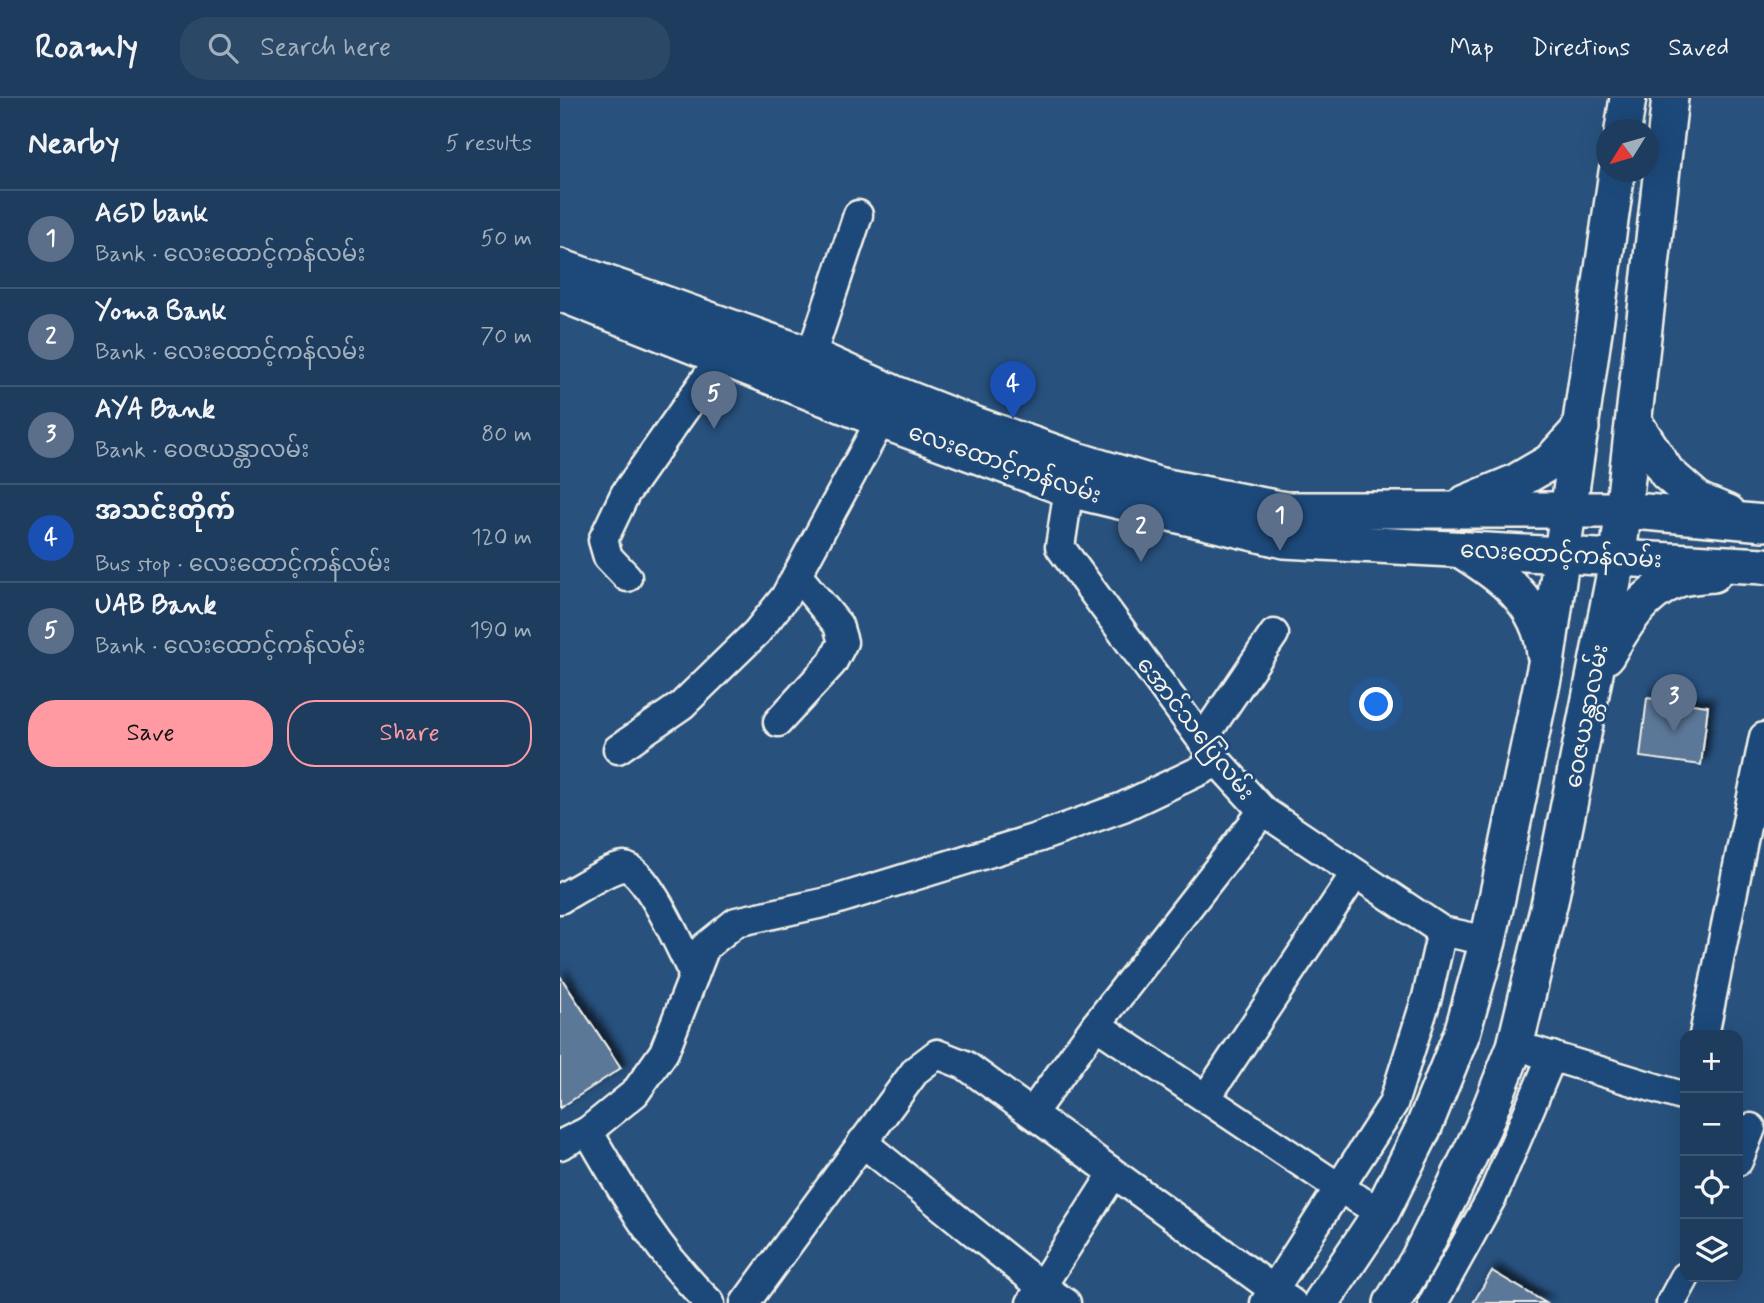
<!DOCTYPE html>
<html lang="en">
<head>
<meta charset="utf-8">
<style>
	:root { --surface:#1e3d5e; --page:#2b4867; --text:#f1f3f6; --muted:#a1aebc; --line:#3c5673; --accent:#ff9aa2 }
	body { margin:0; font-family:Mynerve,"Noto Sans Myanmar",sans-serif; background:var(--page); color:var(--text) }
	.controls { position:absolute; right:21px; bottom:21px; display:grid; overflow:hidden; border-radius:14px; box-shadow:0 7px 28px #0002 }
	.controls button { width:63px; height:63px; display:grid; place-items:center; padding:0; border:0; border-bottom:2px solid var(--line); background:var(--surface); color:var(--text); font:35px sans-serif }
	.compass { position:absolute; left:1036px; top:21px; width:63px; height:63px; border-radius:50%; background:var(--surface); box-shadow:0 7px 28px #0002; rotate:233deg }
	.you { position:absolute; left:817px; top:607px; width:24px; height:24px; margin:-18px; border:5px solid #fff; border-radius:50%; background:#1a73e8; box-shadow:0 0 0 10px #1a73e833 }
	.badge { display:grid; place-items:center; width:46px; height:46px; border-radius:50%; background:var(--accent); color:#fff; font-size:23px; font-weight:700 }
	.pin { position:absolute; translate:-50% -58px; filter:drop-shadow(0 2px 4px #0008) }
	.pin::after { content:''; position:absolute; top:37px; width:24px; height:21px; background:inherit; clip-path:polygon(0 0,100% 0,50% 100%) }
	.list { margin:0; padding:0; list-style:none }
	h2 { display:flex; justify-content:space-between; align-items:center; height:91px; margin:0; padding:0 28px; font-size:30px }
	h2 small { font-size:23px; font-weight:400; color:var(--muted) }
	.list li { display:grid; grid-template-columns:46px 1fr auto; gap:21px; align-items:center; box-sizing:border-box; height:98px; padding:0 28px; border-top:2px solid var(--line) }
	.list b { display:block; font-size:26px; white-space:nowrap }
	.list p { margin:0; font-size:23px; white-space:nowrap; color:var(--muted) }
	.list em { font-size:23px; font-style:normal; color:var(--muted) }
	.actions { display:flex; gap:14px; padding:21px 28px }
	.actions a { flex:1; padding:16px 0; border:2px solid var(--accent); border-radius:28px; text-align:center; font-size:24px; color:var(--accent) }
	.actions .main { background:var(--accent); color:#111 }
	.icon { flex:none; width:38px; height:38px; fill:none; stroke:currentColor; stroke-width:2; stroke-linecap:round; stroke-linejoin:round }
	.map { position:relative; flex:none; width:1204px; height:1205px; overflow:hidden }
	header { display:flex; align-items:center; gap:42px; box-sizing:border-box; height:98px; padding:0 35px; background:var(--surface); border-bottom:2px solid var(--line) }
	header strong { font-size:33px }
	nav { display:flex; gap:38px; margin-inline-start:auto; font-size:24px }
	.search { width:490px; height:63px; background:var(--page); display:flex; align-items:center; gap:18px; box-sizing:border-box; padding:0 24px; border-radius:28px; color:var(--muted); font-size:26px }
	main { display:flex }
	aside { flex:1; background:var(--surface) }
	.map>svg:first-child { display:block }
	.building { fill:#5b7899; stroke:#f4f1e8; stroke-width:2; filter:url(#shadow) }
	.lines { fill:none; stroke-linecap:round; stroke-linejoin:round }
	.minor-casing { stroke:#f4f1e8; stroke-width:33 }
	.major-casing { stroke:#f4f1e8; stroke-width:40 }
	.minor { stroke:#1f4a7a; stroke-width:28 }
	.major { stroke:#1f4a7a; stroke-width:35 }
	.labels { text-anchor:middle; stroke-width:6; stroke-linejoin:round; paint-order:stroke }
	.street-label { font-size:23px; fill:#f4f1e8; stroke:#1f4a7a }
</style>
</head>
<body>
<header>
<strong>Roamly</strong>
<div class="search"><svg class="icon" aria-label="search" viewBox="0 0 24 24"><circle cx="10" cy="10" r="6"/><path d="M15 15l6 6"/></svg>Search here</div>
<nav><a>Map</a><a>Directions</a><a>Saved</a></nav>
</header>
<main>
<aside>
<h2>Nearby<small>5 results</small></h2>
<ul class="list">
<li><span class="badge" style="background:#5c6f8a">1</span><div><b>AGD bank</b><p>Bank · လေးထောင့်ကန်လမ်း</p></div><em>50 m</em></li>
<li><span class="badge" style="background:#5c6f8a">2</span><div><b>Yoma Bank</b><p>Bank · လေးထောင့်ကန်လမ်း</p></div><em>70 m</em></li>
<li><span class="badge" style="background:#5c6f8a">3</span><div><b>AYA Bank</b><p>Bank · ဝေဇယန္တာလမ်း</p></div><em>80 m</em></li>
<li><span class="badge" style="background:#1a4fb4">4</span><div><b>အသင်းတိုက်</b><p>Bus stop · လေးထောင့်ကန်လမ်း</p></div><em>120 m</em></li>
<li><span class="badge" style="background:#5c6f8a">5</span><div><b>UAB Bank</b><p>Bank · လေးထောင့်ကန်လမ်း</p></div><em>190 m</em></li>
</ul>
<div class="actions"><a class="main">Save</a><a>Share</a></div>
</aside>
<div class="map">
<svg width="1204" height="1205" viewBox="0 0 1204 1205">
	<defs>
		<filter id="shadow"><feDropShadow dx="6" dy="-6" stdDeviation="3.5" flood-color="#0009"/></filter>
	</defs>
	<rect width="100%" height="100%" fill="#28517e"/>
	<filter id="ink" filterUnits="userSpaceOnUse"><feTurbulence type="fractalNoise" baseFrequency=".0143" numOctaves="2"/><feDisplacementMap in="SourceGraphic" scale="14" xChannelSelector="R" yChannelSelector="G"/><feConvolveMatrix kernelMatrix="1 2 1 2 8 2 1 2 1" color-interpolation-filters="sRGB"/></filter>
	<g filter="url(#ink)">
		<g class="building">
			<polygon points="1087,600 1148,608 1141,667 1080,659"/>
			<polygon points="0,878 61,970 0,1010"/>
			<polygon points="932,1173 986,1205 913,1205"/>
		</g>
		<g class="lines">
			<defs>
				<g id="minor">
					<polyline points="251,258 298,117"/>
					<polyline points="512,370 500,449 658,664 703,713 882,833 928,843"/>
					<polyline points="67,479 48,459 43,442 65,396 162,258"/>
					<polyline points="218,624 272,565 283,544 278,527 237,477"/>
					<polyline points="642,642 714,536"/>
					<polyline points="58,651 122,607 197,534 225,499 321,322"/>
					<path d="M 0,801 C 12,794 52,769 64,769 C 87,770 123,856 134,877"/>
					<polyline points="536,927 778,1089 821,1115"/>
					<polyline points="1144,937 1204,639"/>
					<polyline points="974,953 1125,999"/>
					<polyline points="646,1000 795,776"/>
					<polyline points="472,1015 536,927 703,713"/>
					<path d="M 28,1033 C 65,1097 96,1153 150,1205"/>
					<polyline points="302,1044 482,1189 506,1205"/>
					<polyline points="0,1047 28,1033 75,995 104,954 145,849 176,824 272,803 480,739 563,709 658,664"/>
					<polyline points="1178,1063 1191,1030"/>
					<polyline points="185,1205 356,972 377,956 405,967 732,1205"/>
					<polyline points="471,1205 553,1076"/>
					<polyline points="705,1205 833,1006 867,899 882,833"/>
					<polyline points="873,1205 933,1097 992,958"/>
					<polyline points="1111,1205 1125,1179"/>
				</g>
				<g id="major">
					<polyline points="1063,32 1068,0"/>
					<polyline points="0,169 251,258 333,295 407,324 513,361 601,388 725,412 1064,412 1204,425"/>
					<polyline points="0,195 321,322 509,391 724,442 1204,468"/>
					<polyline points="1074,324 1107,375 1139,403 1168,415"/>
					<polyline points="906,405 954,385 990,364 1021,330"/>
					<path d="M 901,452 C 941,477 980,504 985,556"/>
					<path d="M 1046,558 C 1065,526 1080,498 1116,482 C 1126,478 1142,477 1153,476"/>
					<polyline points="761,1205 821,1115 863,1031 902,935 928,843 986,566 1057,74"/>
					<polyline points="832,1205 858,1162 894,1090 923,1029 955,948 990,803 1058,459 1110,0"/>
				</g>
			</defs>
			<use href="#minor" class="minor-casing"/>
			<use href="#major" class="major-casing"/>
			<use href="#minor" class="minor"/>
			<use href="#major" class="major"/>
		</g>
	</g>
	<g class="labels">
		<g class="street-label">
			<text transform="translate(445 365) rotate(19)" y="8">လေးထောင့်ကန်လမ်း</text>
			<text transform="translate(1001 456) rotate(3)" y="8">လေးထောင့်ကန်လမ်း</text>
			<text transform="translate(1026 618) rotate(-79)" y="8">ဝေဇယန္တာလမ်း</text>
			<text transform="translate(636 630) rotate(52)" y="8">အောင်သပြေလမ်း</text>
		</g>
	</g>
</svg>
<div class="controls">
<button>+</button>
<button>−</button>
<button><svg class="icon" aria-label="locate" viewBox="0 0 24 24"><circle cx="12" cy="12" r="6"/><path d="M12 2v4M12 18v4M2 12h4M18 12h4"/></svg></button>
<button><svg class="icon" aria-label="layers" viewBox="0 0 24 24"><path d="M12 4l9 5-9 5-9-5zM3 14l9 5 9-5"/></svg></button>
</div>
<svg class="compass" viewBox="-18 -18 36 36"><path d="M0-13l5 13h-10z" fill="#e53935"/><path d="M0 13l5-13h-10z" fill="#a1aebc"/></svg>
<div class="you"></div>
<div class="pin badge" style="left:720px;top:453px;background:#5c6f8a">1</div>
<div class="pin badge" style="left:581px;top:464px;background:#5c6f8a">2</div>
<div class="pin badge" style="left:1114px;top:634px;background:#5c6f8a">3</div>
<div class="pin badge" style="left:453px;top:321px;background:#1a4fb4">4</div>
<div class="pin badge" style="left:154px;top:331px;background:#5c6f8a">5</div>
</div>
</main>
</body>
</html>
